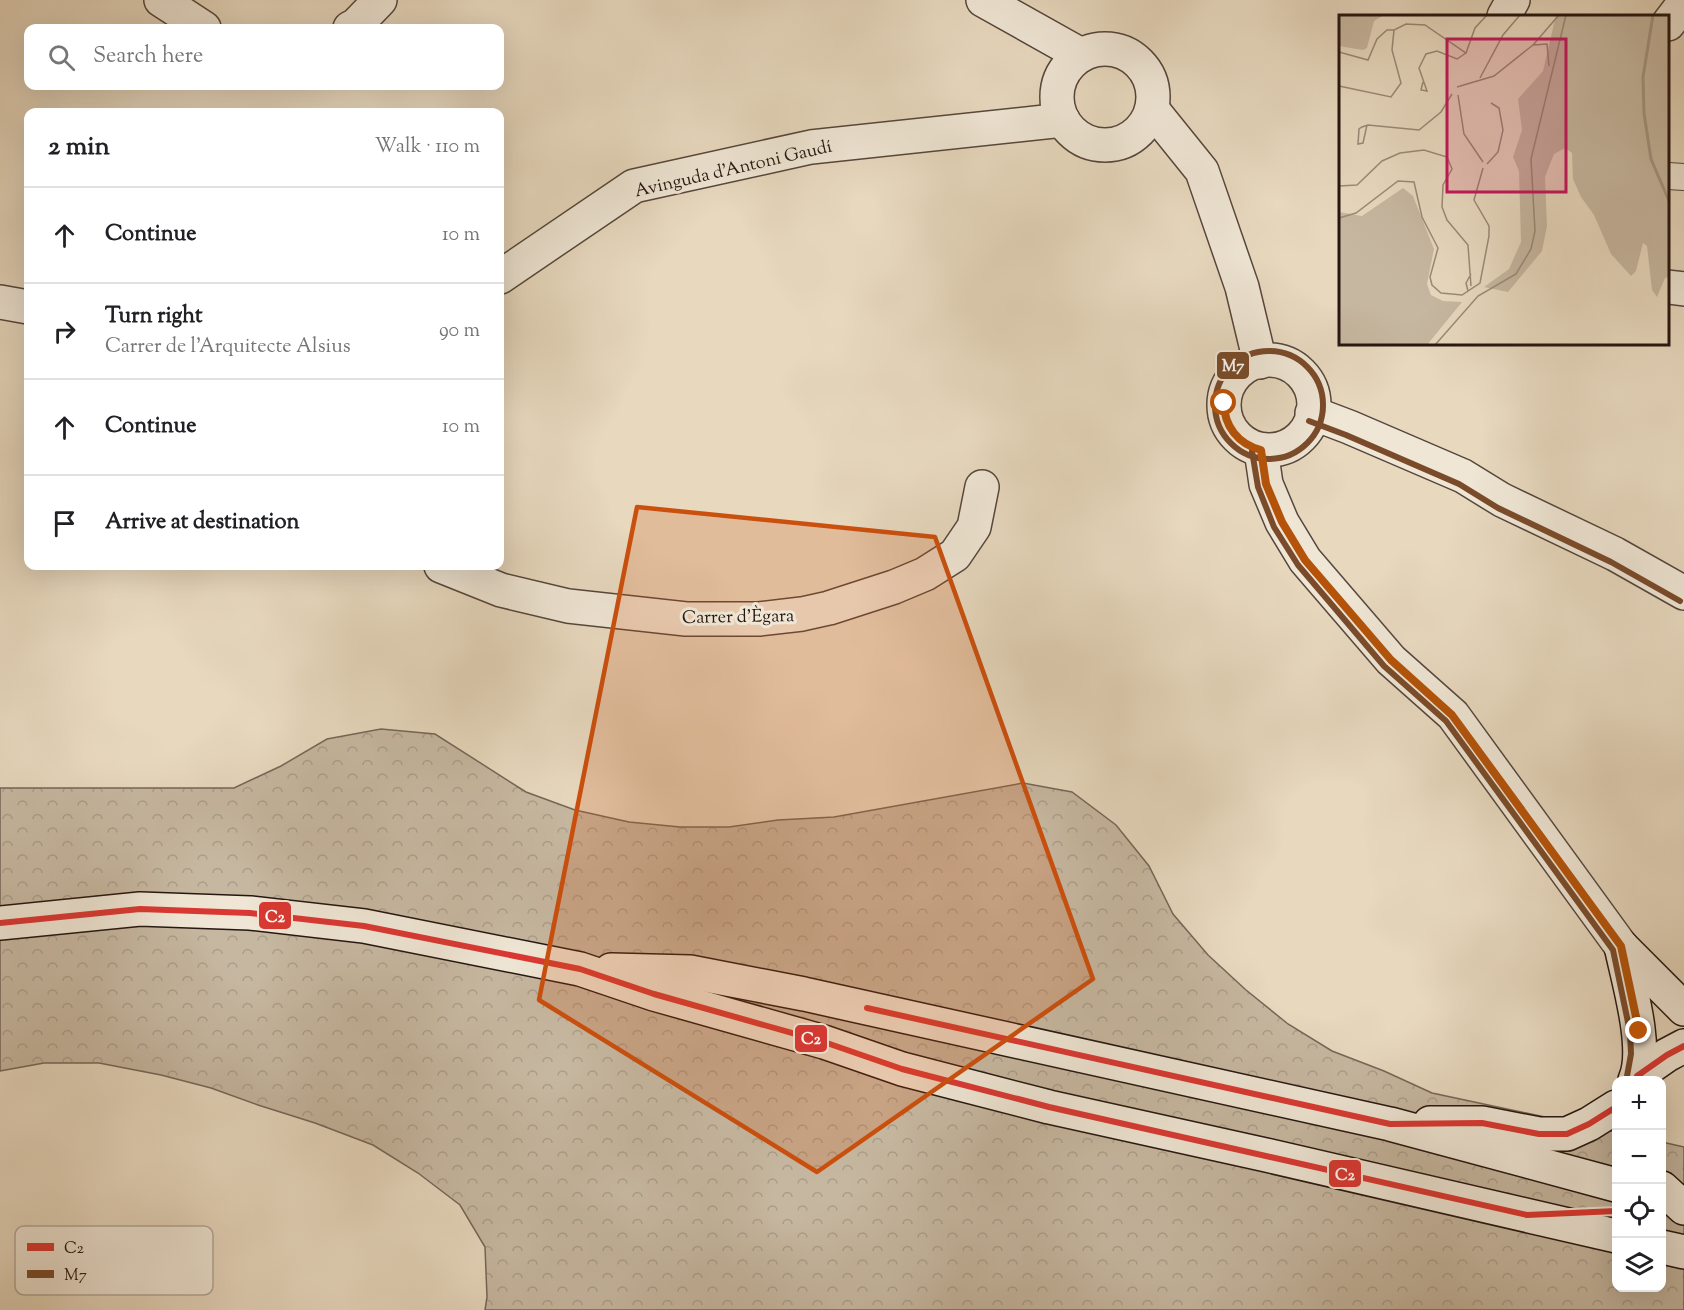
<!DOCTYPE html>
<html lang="en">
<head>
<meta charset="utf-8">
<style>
	:root { --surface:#fff; --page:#f6f6f6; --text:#202124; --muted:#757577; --line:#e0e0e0 }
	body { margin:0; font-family:"Sorts Mill Goudy",serif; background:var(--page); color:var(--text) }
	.controls { position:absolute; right:18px; bottom:18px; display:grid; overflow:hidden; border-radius:12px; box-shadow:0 6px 24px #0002 }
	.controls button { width:54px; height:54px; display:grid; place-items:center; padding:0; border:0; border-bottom:2px solid var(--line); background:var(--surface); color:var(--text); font:30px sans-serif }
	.stop { position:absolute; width:18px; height:18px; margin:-14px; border:4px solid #b45309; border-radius:50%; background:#fff }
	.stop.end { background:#b45309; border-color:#fff; box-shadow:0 2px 6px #0008 }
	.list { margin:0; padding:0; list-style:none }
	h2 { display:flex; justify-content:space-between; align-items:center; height:78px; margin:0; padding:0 24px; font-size:26px }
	h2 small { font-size:20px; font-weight:400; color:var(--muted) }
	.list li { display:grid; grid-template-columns:39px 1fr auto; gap:18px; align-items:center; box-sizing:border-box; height:96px; padding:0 24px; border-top:2px solid var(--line) }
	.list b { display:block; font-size:22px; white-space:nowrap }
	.list p { margin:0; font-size:20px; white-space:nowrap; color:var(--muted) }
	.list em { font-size:20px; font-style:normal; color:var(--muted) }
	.icon { flex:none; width:33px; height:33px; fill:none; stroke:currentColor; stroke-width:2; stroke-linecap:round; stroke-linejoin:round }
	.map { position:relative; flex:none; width:1684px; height:1310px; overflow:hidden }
	.search { position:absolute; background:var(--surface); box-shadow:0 6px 24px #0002; left:24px; top:24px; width:480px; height:66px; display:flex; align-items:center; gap:15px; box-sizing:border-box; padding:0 21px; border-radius:12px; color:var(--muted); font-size:22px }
	.panel { position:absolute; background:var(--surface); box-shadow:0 6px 24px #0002; left:24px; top:108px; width:480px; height:462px; border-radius:12px }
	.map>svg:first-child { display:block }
	.forest { fill:url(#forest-crowns); stroke:#766658; stroke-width:1.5 }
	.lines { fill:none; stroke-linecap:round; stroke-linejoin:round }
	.service-casing { stroke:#56463c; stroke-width:28 }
	.minor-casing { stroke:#56463c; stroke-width:36 }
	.secondary-casing { stroke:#261610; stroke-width:36 }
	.service { stroke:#efe6d5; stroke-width:26 }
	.minor { stroke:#efe6d5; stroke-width:33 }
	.secondary { stroke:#efe6d5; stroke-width:33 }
	.bus-1-casing { stroke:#efe6d5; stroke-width:10 }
	.bus-2-casing { stroke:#efe6d5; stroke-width:10 }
	.bus-1 { stroke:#da3832; stroke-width:6 }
	.bus-2 { stroke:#7a4b2a; stroke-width:6 }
	.route { stroke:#b45309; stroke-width:8 }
	.marked { fill:#cb4f0d; fill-opacity:0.2; stroke:#cb4f0d; stroke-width:4.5; stroke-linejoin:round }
	.labels { text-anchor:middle; stroke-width:6; stroke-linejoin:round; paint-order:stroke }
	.street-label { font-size:18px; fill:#261610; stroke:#efe6d5 }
	.inset-river { fill:none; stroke:#a59683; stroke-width:3 }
	.inset-road { fill:none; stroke:#9a8a78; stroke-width:1.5 }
	.view { fill:#c2185b; fill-opacity:0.15; stroke:#c2185b; stroke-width:3 }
	.inset-edge { fill:none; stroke:#261610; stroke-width:3 }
	.key { fill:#efe6d5; stroke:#b3a89a; stroke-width:1.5 }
	.key-label { font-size:16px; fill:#261610 }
	.line-badge { stroke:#efe6d5; stroke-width:2 }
	.badge-label { font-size:16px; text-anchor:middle; font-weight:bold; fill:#fff }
</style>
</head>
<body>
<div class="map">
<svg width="1684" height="1310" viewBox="0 0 1684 1310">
	<defs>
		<pattern id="forest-crowns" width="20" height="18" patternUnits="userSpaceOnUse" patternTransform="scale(1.5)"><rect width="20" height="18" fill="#c6b7a0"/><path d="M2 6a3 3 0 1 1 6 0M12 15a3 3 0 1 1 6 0" fill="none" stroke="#aa9d89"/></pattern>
	</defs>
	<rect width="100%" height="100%" fill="#e7d8be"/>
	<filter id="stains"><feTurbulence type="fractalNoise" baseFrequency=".00333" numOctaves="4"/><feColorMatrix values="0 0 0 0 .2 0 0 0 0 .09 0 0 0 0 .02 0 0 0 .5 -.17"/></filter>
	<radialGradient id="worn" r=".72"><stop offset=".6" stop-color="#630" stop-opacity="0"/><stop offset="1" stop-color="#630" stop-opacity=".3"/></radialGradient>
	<polygon class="forest" points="381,729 435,734 526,792 575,810 629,822 680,827 729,827 778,820 834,817 1023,783 1072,792 1116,825 1149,866 1173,914 1208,955 1246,990 1288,1024 1332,1051 1384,1071 1432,1093 1616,1132 1616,1288 1662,1288 1662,1142 1684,1147 1684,1310 485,1310 487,1297 485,1247 460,1205 418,1173 373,1145 315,1123 258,1105 211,1088 161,1075 99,1063 44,1063 0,1071 0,788 234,788 281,766 327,739"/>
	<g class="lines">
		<defs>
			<polyline id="service" points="1668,176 1684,177"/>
			<g id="minor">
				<polyline points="161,0 204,28"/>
				<polyline points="983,0 1081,55"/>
				<polyline points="1504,16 1513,0"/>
				<polyline points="1668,24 1684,3"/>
				<polyline points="350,28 356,25 380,0"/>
				<circle cx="1105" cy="97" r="48"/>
				<polyline points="1152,109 1202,171 1242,287 1260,362"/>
				<polyline points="500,277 634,186 811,147 1063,120"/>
				<polyline points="1668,287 1684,289"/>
				<polyline points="0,302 28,307"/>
				<circle cx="1269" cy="405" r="45"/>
				<polyline points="1312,413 1349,427 1463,476 1502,500 1615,554 1684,593"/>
				<polyline points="1261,450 1266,484 1282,522 1305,560 1391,660 1453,715 1621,946"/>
				<polyline points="441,566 501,590 568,606 686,619 759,619 802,614 829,608 894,587 925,574 955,555 974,527 982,487"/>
			</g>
			<g id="secondary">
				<polyline points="0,923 140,909 250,913 364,926 580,969 654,994 824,1042 902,1069 1049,1107 1266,1155 1616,1236"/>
				<path d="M 1621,946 C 1628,980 1649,1049 1635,1080"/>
				<polyline points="1621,946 1684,1009"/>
				<polyline points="611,970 690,972 804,994 1390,1124 1616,1185"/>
				<polyline points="1637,1076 1667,1055 1684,1046"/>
				<polyline points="1430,1123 1482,1123 1539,1134 1567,1134 1589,1124 1616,1107"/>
				<polyline points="1662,1188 1684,1208"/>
				<polyline points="1662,1247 1684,1252"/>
			</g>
		</defs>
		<use href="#service" class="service-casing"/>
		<use href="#minor" class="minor-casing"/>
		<use href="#secondary" class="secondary-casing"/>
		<use href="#service" class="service"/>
		<use href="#minor" class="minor"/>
		<use href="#secondary" class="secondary"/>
		<defs>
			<g id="bus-1">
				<polyline points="0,923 140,909 250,913 364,926 580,969 654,994 824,1042 902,1069 1049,1107 1527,1215 1616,1211"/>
				<polyline points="867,1008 1390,1124 1482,1123 1539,1134 1567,1134 1589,1124 1616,1107"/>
				<polyline points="1635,1080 1637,1076 1667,1055 1684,1046"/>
			</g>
			<g id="bus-2">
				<circle cx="1269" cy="405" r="54"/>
				<polyline points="1309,421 1346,435 1459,484 1498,508 1611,562 1680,601"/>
				<polyline points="1252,451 1258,487 1274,527 1298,565 1384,666 1446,721 1613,950 1630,1032 1631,1054 1627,1076"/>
			</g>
		</defs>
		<use href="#bus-1" class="bus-1-casing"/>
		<use href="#bus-2" class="bus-2-casing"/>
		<use href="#bus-1" class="bus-1"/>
		<use href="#bus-2" class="bus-2"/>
	</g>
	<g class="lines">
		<path class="route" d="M 1224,403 C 1224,426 1238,444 1261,450 L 1266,484 L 1282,522 L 1305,560 L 1391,660 L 1452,715 L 1621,946 L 1639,1031"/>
	</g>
	<path class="marked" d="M 637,507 L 935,537 L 1093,979 L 817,1172 L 539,1000 Z"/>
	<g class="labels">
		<g class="street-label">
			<text transform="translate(733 168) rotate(-13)" y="6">Avinguda d'Antoni Gaudí</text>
			<text transform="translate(738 616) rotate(-1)" y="6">Carrer d'Ègara</text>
		</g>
	</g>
	<g transform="translate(1339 15)">
		<rect width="330" height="330" fill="#e7d8be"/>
		<path d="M 0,0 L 45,0 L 35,6 L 28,33 L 24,35 L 0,31 ZM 217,0 L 330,0 L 330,262 L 326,263 L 318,282 L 313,275 L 308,231 L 304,228 L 297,256 L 292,261 L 272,239 L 255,200 L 242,182 L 234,164 L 233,138 L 226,133 L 215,139 L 206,162 L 208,211 L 203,236 L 169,277 L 145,272 L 170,254 L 182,227 L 180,156 L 174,142 L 183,115 L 179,84 L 204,56 ZM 64,173 L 74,181 L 95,234 L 88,269 L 92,280 L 104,286 L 123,287 L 88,330 L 0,330 L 0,197 L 23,201 Z" fill="#c6b7a0"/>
		<path class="inset-river" d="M 314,0 L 304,62 L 305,98 L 312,144 L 330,186"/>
		<path class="inset-road" d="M 194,30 L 220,0M 194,30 L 208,29 L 210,51M 0,37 L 29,45 L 38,24 L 48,15 L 55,15M 141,63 L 164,20 L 181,0M 84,67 L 82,75 L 88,76 L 80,53 L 87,39 L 98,36 L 118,44 L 127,38M 0,71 L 52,82 L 62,68 L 53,35 L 55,15 L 67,9 L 86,10 L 127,38 L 136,13 L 148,0M 118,72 L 155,61 L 194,30M 119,80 L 125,119 L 144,147M 28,110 L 24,128 L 19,129 L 20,114 L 23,112 L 29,110 L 80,115 L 102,97 L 113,79M 148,149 L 159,137 L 164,115 L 160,93 L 152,88M 0,171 L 18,170 L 43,146 L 61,138 L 85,135 L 108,142 L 113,154 L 104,170 L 103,192 L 108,205 L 129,230 L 132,271M 0,203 L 17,198 L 59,166 L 75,167 L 83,202 L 99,233 L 91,262 L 93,270 L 102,278 L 123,280 L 141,268 L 150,221 L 150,211 L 135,185 L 144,153M 129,276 L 127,268 L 132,259M 96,330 L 139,281 L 177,259 L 192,234 L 196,216 L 192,144 L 227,0"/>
		<path class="view" d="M 108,24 L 227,24 L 227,177 L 108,177 Z"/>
		<rect width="330" height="330" class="inset-edge"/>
	</g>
	<rect x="15" y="1226" width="198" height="69" rx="9" class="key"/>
	<rect x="27" y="1243" width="27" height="8" fill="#da3832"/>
	<rect x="27" y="1270" width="27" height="8" fill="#7a4b2a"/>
	<g class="key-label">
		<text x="64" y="1253">C2</text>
		<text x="64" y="1280">M7</text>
	</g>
	<g class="line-badge">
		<rect x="1216" y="351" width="34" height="29" rx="6" fill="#7a4b2a"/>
		<rect x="258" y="901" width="34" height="29" rx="6" fill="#da3832"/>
		<rect x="794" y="1024" width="34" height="29" rx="6" fill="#da3832"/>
		<rect x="1328" y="1159" width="34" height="29" rx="6" fill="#da3832"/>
	</g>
	<g class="badge-label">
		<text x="1233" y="371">M7</text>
		<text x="275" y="922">C2</text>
		<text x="811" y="1044">C2</text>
		<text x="1345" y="1180">C2</text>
	</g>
	<rect width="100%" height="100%" filter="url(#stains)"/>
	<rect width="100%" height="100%" fill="url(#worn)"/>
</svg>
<div class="controls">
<button>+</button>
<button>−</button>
<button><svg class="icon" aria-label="locate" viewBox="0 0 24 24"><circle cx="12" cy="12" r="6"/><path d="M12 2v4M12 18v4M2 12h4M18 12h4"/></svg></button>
<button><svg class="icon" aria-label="layers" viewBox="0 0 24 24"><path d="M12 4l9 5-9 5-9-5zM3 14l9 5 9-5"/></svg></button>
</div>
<div class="stop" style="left:1224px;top:403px"></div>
<div class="stop end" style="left:1639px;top:1031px"></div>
<div class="search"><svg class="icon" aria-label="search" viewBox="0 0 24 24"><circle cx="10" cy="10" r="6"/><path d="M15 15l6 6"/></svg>Search here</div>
<section class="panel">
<h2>2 min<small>Walk · 110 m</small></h2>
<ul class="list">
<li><svg class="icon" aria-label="ahead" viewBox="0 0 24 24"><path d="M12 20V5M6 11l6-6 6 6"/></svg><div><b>Continue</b></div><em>10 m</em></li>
<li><svg class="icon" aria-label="right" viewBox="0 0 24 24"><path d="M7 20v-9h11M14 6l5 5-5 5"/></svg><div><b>Turn right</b><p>Carrer de l'Arquitecte Alsius</p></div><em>90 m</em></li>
<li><svg class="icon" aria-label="ahead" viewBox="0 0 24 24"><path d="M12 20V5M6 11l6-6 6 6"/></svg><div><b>Continue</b></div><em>10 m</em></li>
<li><svg class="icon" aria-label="arrive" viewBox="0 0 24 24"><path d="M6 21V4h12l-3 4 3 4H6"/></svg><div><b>Arrive at destination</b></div></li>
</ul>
</section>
</div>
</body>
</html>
